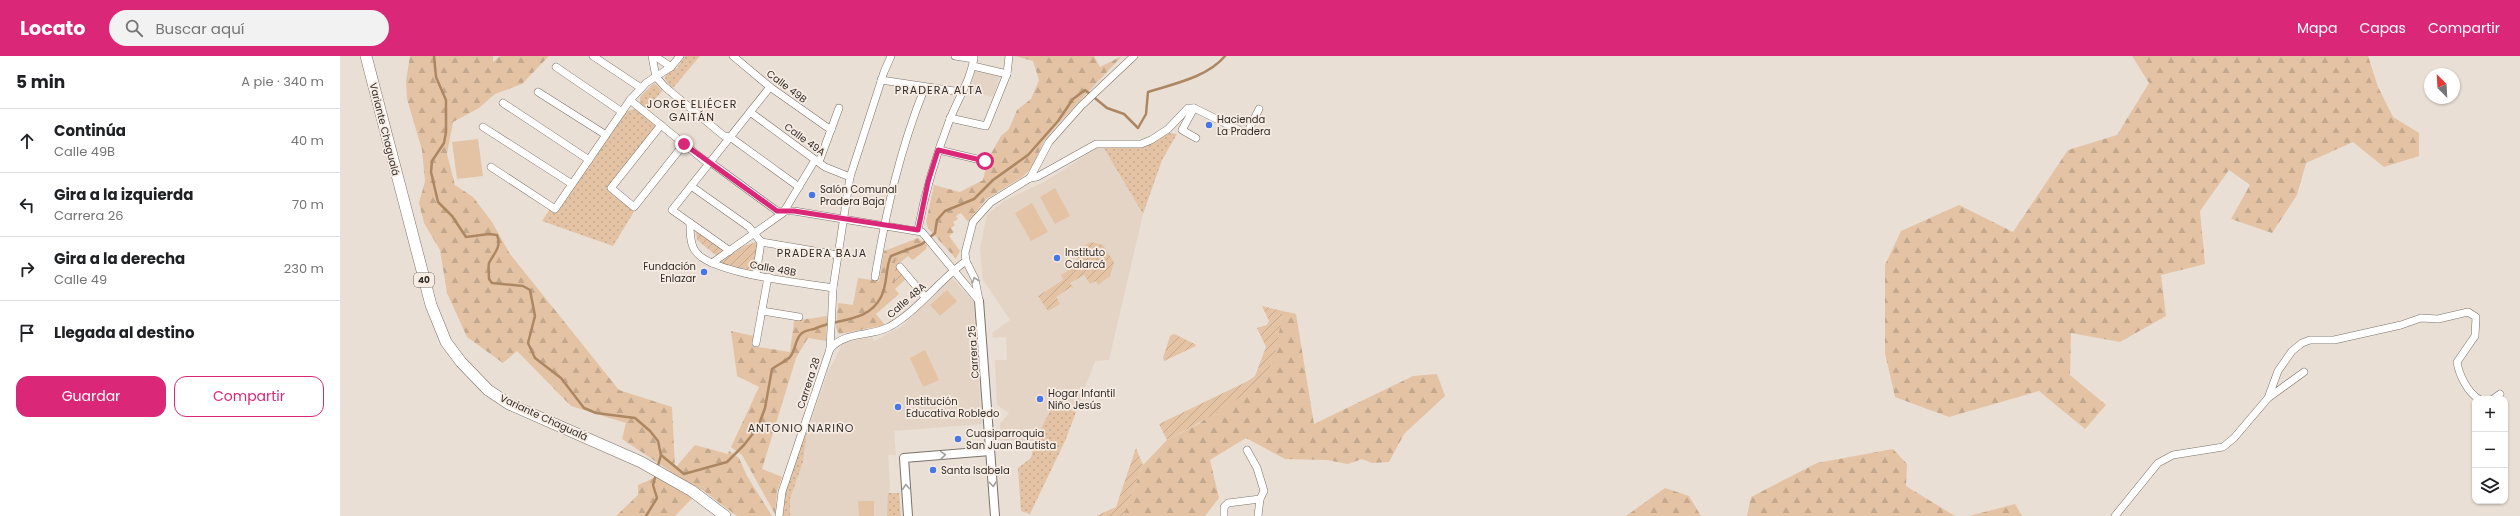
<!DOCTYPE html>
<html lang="es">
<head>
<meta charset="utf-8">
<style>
	:root { --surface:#fff; --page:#f2f2f2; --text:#202124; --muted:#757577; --line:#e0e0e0; --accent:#db2777 }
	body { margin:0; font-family:Poppins,sans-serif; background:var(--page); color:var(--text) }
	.controls { position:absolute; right:12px; bottom:12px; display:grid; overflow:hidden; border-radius:8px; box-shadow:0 1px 3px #0004 }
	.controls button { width:36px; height:36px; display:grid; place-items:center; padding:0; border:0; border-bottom:1px solid var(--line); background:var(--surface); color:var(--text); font:20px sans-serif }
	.compass { position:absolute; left:2084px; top:12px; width:36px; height:36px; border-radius:50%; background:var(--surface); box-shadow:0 1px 3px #0004; rotate:336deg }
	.stop { position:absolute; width:12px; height:12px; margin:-9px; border:3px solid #db2777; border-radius:50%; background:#fff }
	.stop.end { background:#db2777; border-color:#fff; box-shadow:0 1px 4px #0008 }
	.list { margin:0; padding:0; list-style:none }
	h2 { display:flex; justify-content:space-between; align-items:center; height:52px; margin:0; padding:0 16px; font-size:17px }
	h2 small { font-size:13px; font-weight:400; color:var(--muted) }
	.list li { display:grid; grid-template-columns:26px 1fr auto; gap:12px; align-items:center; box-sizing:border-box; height:64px; padding:0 16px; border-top:1px solid var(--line) }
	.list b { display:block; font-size:15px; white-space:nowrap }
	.list p { margin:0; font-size:13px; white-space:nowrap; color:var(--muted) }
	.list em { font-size:13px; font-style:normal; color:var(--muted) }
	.actions { display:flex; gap:8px; padding:12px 16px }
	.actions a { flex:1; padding:9px 0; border:1px solid var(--accent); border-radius:12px; text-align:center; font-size:14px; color:var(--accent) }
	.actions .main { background:var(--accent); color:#fff }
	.icon { flex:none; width:22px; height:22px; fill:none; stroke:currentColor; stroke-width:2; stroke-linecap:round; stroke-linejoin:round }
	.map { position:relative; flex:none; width:2180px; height:460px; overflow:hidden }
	header { display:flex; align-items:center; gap:24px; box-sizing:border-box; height:56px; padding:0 20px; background:var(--accent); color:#fff }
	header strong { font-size:19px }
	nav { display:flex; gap:22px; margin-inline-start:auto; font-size:14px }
	.search { width:280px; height:36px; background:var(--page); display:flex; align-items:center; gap:10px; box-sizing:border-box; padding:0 14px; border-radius:22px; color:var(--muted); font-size:15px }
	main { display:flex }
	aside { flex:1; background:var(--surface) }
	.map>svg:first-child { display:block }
	.built { fill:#e4d4c5 }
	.grass { fill:url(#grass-dots) }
	.forest { fill:url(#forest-firs) }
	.park { fill:#e4c3a4 }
	.garden { fill:url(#garden-furrows) }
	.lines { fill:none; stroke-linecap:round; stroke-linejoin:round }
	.stream { stroke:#ac8762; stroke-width:2.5 }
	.minor-casing { stroke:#7b726a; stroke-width:8 }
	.tertiary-casing { stroke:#7b726a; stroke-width:10 }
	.trunk-casing { stroke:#7b726a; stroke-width:12 }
	.minor { stroke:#fff; stroke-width:7 }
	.tertiary { stroke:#fff; stroke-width:8 }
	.trunk { stroke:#fff; stroke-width:11 }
	.oneway { stroke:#a2a09f }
	.route { stroke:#db2777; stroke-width:5 }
	.poi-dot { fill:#4677e8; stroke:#f7ece3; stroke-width:1.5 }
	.labels { text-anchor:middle; stroke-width:3.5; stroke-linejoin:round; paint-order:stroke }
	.shield { fill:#f7ece3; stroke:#6c6661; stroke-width:1 }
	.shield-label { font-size:9px; font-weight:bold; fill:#312d29 }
	.street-label { font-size:10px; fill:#312d29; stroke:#f7ece3 }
	.poi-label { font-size:10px; fill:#312d29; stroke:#f7ece3; text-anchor:start }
	.neighbourhood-label { font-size:11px; letter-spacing:1px; fill:#312d29; stroke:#f7ece3 }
</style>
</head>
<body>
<header>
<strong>Locato</strong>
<div class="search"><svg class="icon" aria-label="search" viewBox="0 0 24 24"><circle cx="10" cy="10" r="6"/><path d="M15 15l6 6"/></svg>Buscar aquí</div>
<nav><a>Mapa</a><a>Capas</a><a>Compartir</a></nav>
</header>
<main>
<aside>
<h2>5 min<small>A pie · 340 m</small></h2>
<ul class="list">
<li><svg class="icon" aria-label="ahead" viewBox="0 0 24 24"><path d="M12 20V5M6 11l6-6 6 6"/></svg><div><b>Continúa</b><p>Calle 49B</p></div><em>40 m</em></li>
<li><svg class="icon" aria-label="left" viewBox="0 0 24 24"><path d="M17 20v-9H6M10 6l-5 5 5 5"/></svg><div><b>Gira a la izquierda</b><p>Carrera 26</p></div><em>70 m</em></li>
<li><svg class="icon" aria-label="right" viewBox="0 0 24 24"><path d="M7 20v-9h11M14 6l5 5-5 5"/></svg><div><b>Gira a la derecha</b><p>Calle 49</p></div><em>230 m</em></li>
<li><svg class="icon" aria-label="arrive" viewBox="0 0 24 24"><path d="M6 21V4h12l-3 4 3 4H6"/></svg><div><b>Llegada al destino</b></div></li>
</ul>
<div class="actions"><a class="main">Guardar</a><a>Compartir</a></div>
</aside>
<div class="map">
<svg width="2180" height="460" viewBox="0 0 2180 460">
	<defs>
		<pattern id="grass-dots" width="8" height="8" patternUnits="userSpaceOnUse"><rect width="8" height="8" fill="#e4c3a4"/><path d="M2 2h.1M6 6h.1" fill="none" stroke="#c4a88d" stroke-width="1.8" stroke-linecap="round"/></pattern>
		<pattern id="forest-firs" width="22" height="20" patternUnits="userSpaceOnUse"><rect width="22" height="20" fill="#e4c3a4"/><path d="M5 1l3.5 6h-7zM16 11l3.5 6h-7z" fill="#c4a88d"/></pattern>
		<pattern id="garden-furrows" width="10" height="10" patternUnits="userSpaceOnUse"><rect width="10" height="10" fill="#e4c3a4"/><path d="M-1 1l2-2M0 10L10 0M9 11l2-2" fill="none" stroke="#c4a88d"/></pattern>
	</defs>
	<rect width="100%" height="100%" fill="#e9dfd5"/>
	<g class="built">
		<polygon points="636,14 660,20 653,41 627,35"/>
		<polygon points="762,89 803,158 769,304 755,305 725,385 662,384 660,368 669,357 657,349 655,304 667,304 666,281 653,282 652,277 670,264 643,224 640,192 647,159 664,145 704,126"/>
		<polygon points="611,221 633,245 642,368 554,375 556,399 548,399 550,429 547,460 450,460 450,443 463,406 467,376 488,316 503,287 532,281 534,285 562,270"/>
	</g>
	<g class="grass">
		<polygon points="345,0 360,0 332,33 325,23 326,18 337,12"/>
		<polygon points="314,27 322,35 307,53 300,49 300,41"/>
		<polygon points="296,53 316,70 267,132 295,154 273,190 202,165 210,153 217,157 287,55"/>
		<polygon points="828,77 837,78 822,104 803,158 762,89 804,91"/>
		<polygon points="714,347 721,352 736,356 725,385 690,458 681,455 678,412 691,402 695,385"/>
		<path d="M 467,376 L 463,406 L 450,443 L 450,460 L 443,460 C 443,435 456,399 467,376 Z"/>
		<polygon points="548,437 559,437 561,460 547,460"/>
	</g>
	<g class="forest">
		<polygon points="70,0 153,0 153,6 160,0 209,0 182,28 155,38 139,52 113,66 107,98 115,129 133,141 152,166 170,198 279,334 332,351 335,412 355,389 388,398 389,395 399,402 407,420 432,460 397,460 361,433 335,460 276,460 298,439 298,429 330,415 282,383 286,367 231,350 177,295 163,307 127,281 107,237 100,194 84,167 79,147 85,125 82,94 67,43 66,25"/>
		<polygon points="675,0 754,0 760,11 782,0 718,68 704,85 691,113 681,122 646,143 628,166 621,157 616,160 618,163 613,166 615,169 611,172 614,176 609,180 620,195 616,203 588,172 586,166 594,129 620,136 643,124 648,103 661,80 669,73 677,54 691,43 699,24 693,5"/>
		<polygon points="1792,0 2028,0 2038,31 2053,61 2079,77 2079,100 2044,111 2013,86 1966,107 1957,139 1932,177 1891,163 1910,129 1889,114 1860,155 1865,208 1821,219 1826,260 1780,286 1731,277 1730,319 1766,349 1745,373 1699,335 1609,361 1555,341 1545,297 1545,209 1561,175 1619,149 1673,176 1728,94 1777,79 1809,27"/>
		<polygon points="578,182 587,189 586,193 573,204 565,198 555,204 555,233 559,238 536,258 545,269 499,278 496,272 498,247 513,249 518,222 539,225 544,195"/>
		<polygon points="943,255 956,258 974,368 1073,320 1097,318 1105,340 1064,378 1049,406 1032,407 1022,403 1008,408 987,404 945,403 906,382 870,404 879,442 865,460 783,460 803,409 827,384 860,367 931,310"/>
		<polygon points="487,260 486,285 468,282 456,302 422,413 442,421 437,435 435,458 402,399 391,391 419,331 397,320 391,275 414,280 412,290 450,296 454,265"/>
		<polygon points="1553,393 1567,408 1566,430 1615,460 1407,460 1411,441 1477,407"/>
		<polygon points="1325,432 1349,440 1361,460 1286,460"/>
		<polygon points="1675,448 1682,460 1629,460"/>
	</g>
	<g class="park">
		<polygon points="138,83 143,120 117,123 112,86"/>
		<polygon points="715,132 730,160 715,168 700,141"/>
		<polygon points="692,147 708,176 691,185 675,157"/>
		<polygon points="607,234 617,245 600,260 590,249"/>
		<polygon points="585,294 599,324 583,331 570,302"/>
		<polygon points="518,445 534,445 534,460 519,460"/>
	</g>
	<g class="garden">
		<polygon points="356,175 385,195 378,201 357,184"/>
		<polygon points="416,186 418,189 413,214 382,209 381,205 404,190"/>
		<polygon points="751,186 763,189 774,206 770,220 758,229 756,225 750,228 744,219 730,227 734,233 731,231 716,241 720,248 708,255 698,240 723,224 721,219 729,214 727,210 738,203 734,195"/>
		<polygon points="565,198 569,199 556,210 566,223 555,233 555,204"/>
		<path d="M 922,250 L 943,255 C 939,273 938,292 931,309 C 921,335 852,371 827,384 L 819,368 L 908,325 L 915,320 L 926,291 L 917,272 L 927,269 L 929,265 Z"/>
		<polygon points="834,278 855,288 856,290 824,305 823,302 830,280"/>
		<polygon points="796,392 803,409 783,460 756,460 776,451"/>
	</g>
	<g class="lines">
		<g class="stream">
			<path d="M 94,0 L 96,21 L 106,44 L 106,76 L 104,87 L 92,105 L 91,116 L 98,146 L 112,160 L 126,181 L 149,178 L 157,179 C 162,191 154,197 149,207 C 148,211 149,218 149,223 L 152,227 L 183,230 L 190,234 L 195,260 L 188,287 L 195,302 L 221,322 L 244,352 L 256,357 L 295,362 L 310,375 L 318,385 L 321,399 L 317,413"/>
			<path d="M 321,399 L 344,418 L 387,406 L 404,389 L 418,371 L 425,352 L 432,313 C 437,309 445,306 450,301 C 456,294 455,282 462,277 C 466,274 470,274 474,273 C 497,262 528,267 541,241 C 548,228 545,212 551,200 L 582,188 L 595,177 L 597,164 L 605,155 L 634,143 L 653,124 L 688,99 L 718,65 L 733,43 L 745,34 L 767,52 L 784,58 L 798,72 L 806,58 L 808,36 C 833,28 868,21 885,0"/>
			<polyline points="306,460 317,442 313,429 316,418"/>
		</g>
		<defs>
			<g id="minor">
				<polyline points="253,0 301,32"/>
				<polyline points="312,0 316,21 325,31 384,80 390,81 459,131"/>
				<polyline points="315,0 331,11"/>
				<polyline points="393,0 430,31 491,74"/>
				<polyline points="615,0 634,3"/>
				<polyline points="633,10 667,18"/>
				<polyline points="216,11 282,56"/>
				<polyline points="541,24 621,36"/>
				<polyline points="198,36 266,79"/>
				<polyline points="290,44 365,105 370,106 437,155 454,155 582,176 639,245"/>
				<polyline points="163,47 249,104"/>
				<polyline points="854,52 842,74 856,82"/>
				<polyline points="410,56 485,111 510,121"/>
				<polyline points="610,62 646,70 667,18 669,0"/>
				<polyline points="321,69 271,132 294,151 344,88"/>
				<polyline points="143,71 232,128"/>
				<polyline points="599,94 645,105"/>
				<polyline points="479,106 499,52"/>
				<polyline points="151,111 215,153 290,44 306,27 331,11 340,0"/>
				<polyline points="690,122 697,121 756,88 801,88 811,84 828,73 848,52 854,52 905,77 909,73 919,53"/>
				<polyline points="351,130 409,171 421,186 416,219"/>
				<path d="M 350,167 C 350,176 350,189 356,196 C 372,218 464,227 493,232"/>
				<path d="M 578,174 C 585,136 596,99 610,63 C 618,43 632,21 634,0"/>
				<polyline points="421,186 498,199"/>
				<polyline points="390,195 332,154 430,31"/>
				<polyline points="372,207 443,157 475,104"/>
				<polyline points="560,211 585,241"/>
				<path d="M 535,221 C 546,155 560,93 585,31"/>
				<polyline points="639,244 635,223 626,205 625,197 633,166 651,146 690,122 709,86 741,50 794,0"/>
				<polyline points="422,255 459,261"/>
				<polyline points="416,287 428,221"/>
				<path d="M 490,293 C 505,275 529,281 549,271 C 578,255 599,224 626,205"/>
				<polyline points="1928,342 1964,316"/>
				<polyline points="2153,343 2160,338"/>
				<polyline points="439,460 442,436 490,293 493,232 510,121 544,16 551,0"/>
				<polyline points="884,460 884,451 888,447 920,443 924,435 917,412 907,394"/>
				<polyline points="918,460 920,443"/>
				<path d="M 1775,460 L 1818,407 L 1833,399 L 1883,391 L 1894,382 L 1928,342 L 1938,315 L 1952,295 L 1962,287 L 1970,284 L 1994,284 L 2061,269 L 2081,262 L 2098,263 L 2128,256 L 2136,261 L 2135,280 L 2117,306 C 2119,319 2128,337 2139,343"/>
			</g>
			<g id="tertiary">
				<polyline points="639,245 655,460"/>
				<polyline points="568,460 564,402 650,395"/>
			</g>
			<polyline id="trunk" points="26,0 91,249 106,286 121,306 148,334 169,348 301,406 352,435 385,460"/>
		</defs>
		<use href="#minor" class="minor-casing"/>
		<use href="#tertiary" class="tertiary-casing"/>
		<use href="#trunk" class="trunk-casing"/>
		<use href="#minor" class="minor"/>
		<use href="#tertiary" class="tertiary"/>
		<use href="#trunk" class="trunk"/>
	</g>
	<defs><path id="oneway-chevron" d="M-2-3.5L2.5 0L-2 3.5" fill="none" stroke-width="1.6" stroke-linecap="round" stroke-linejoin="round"/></defs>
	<g class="oneway">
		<use href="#oneway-chevron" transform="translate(635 224) rotate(-109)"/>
		<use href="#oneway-chevron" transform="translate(603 399) rotate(-5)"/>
		<use href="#oneway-chevron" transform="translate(653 428) rotate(85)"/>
		<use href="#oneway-chevron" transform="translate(566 431) rotate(-94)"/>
	</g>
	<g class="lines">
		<polyline class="route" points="344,88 437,155 454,155 578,174 588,126 598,94 645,105"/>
	</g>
	<g class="poi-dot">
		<circle cx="869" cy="69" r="4"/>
		<circle cx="472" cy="139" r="4"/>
		<circle cx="717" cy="202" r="4"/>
		<circle cx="364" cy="216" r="4"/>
		<circle cx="700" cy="343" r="4"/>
		<circle cx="558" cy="351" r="4"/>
		<circle cx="618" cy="383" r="4"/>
		<circle cx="593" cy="414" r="4"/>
	</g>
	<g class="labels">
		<rect class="shield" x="74" y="217" width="20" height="14" rx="3"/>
		<g class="shield-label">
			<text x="84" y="227">40</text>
		</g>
		<g class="street-label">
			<text transform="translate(447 30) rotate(37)" y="4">Calle 49B</text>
			<text transform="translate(45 73) rotate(76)" y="4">Variante Chagualá</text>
			<text transform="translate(465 83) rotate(36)" y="4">Calle 49A</text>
			<text transform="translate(433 212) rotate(10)" y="4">Calle 48B</text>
			<text transform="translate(566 244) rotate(-41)" y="4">Calle 48A</text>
			<text transform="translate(633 296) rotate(-94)" y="4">Carrera 25</text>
			<text transform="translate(468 327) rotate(-72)" y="4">Carrera 28</text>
			<text transform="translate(204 361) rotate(25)" y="4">Variante Chagualá</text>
		</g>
		<g class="poi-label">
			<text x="877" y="67">Hacienda<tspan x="877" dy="12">La Pradera</tspan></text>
			<text x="480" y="137">Salón Comunal<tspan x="480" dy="12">Pradera Baja</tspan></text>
			<text x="725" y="200">Instituto<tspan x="725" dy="12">Calarcá</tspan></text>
			<text x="356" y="214" text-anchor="end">Fundación<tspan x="356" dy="12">Enlazar</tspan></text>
			<text x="708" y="341">Hogar Infantil<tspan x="708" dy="12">Niño Jesús</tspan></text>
			<text x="566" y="349">Institución<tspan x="566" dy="12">Educativa Robledo</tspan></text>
			<text x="626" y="381">Cuasiparroquia<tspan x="626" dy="12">San Juan Bautista</tspan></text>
			<text x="601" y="418">Santa Isabela</text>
		</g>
		<g class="neighbourhood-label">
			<text x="599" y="38">PRADERA ALTA</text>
			<text x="352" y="52">JORGE ELIÉCER<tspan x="352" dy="13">GAITÁN</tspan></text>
			<text x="482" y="201">PRADERA BAJA</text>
			<text x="461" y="376">ANTONIO NARIÑO</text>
		</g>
	</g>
</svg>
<div class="controls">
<button>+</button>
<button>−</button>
<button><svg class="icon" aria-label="layers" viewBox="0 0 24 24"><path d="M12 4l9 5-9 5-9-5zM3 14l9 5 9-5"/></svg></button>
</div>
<svg class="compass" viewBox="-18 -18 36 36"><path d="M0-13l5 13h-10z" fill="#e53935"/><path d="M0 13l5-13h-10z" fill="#757577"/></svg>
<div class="stop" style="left:645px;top:105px"></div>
<div class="stop end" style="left:344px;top:88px"></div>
</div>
</main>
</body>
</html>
